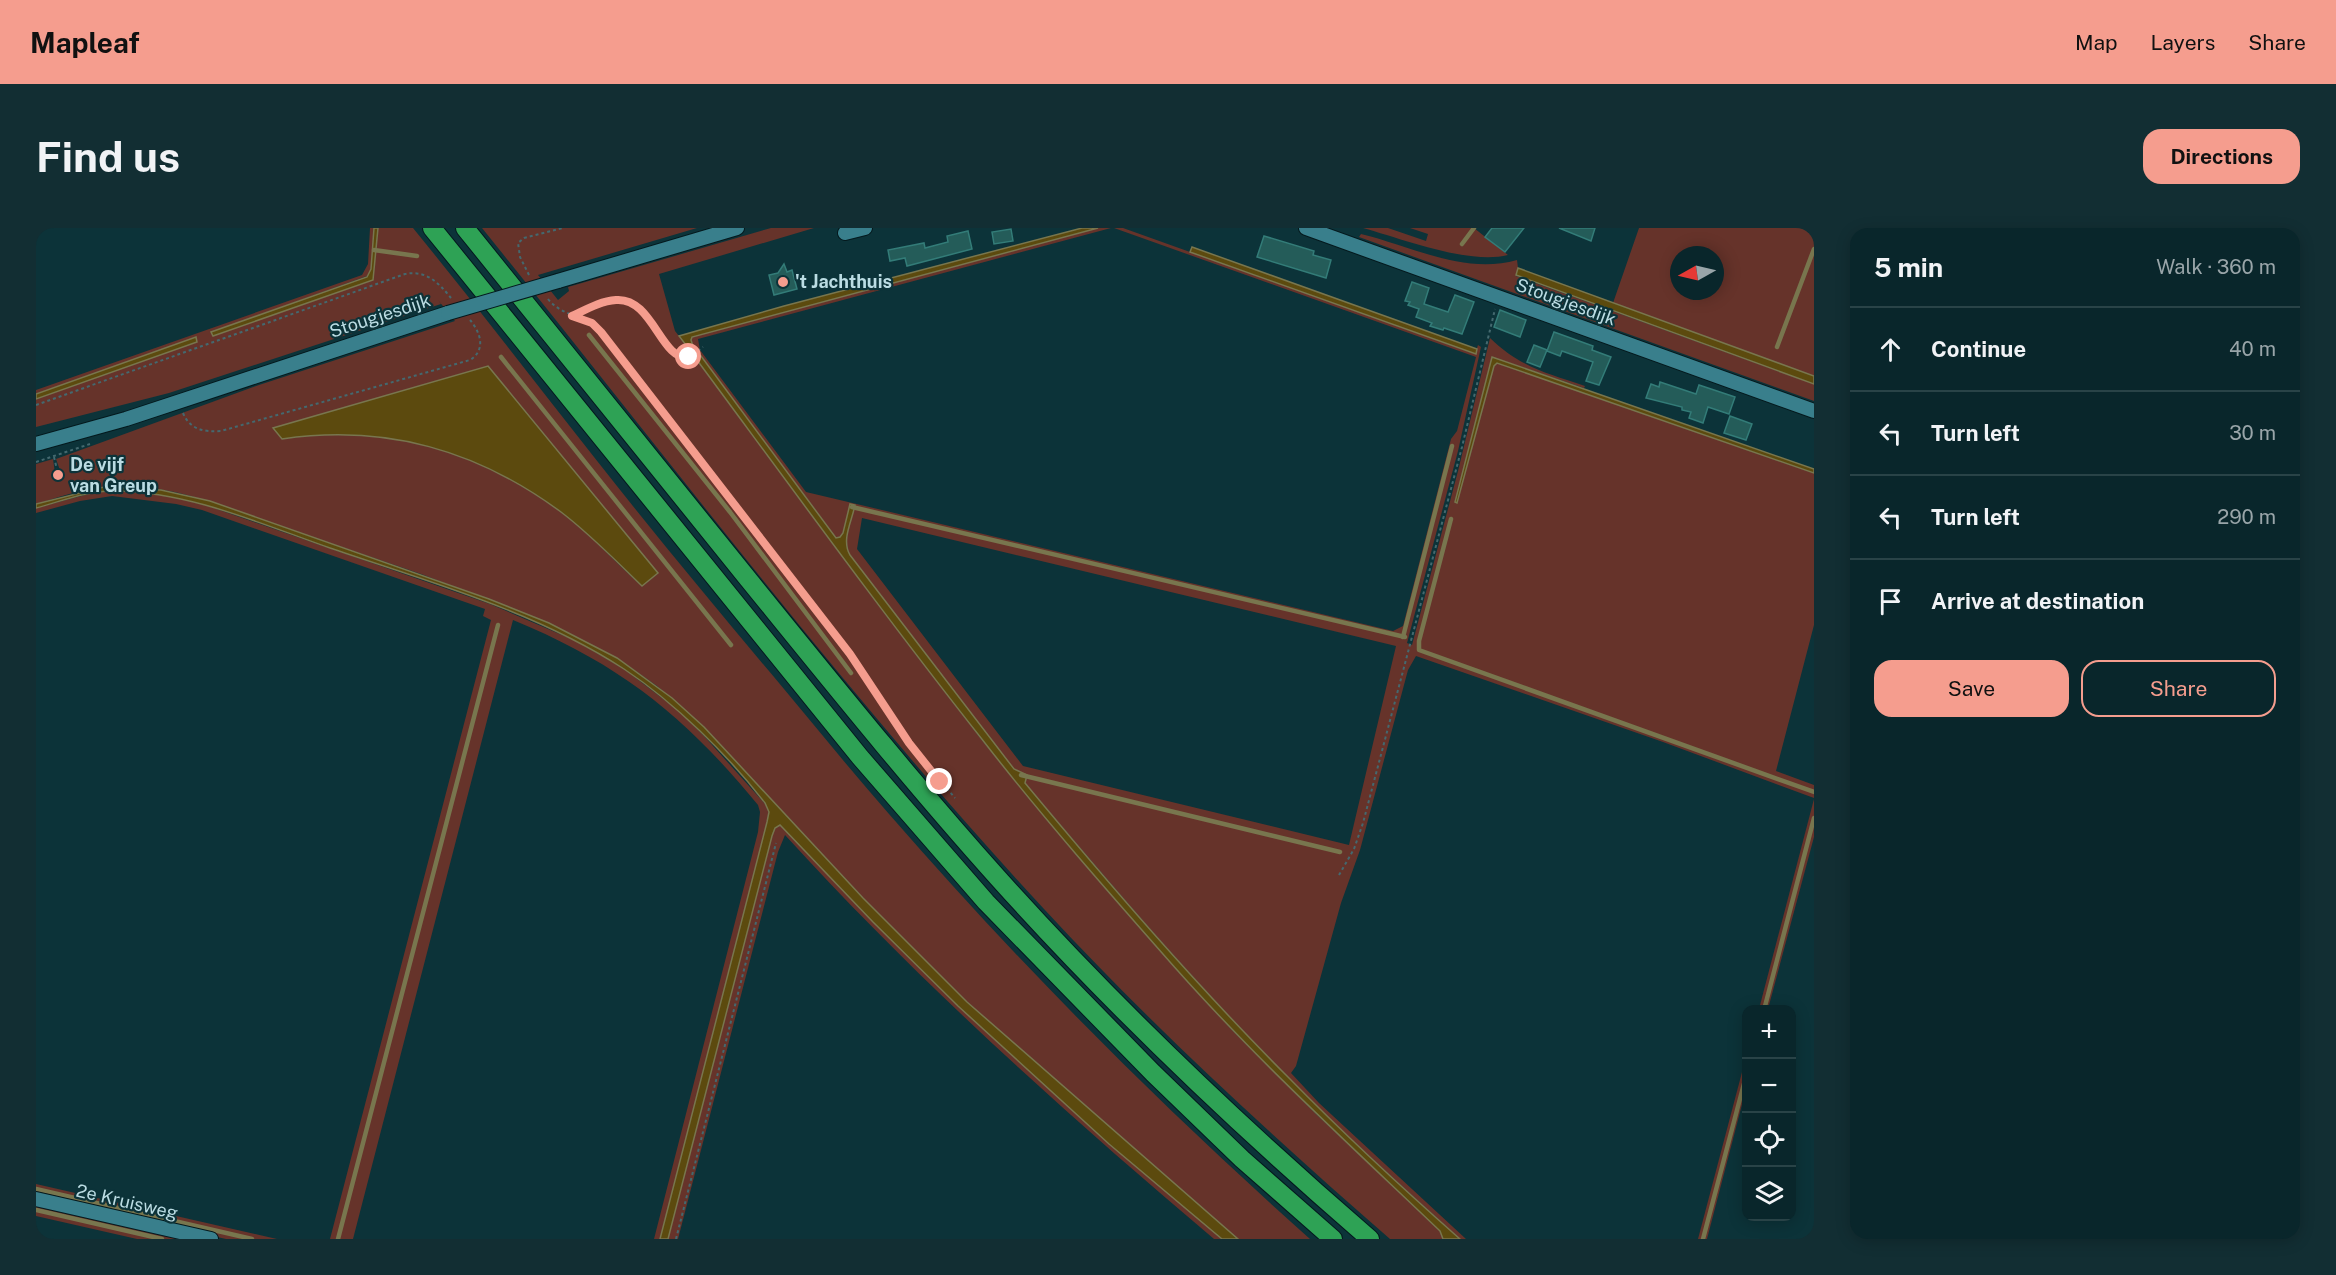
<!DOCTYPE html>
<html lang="en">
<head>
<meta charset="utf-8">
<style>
	:root { --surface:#09262b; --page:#122e33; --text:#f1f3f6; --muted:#99a5a9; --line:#294347; --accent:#f59d8e }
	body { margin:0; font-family:"Public Sans",sans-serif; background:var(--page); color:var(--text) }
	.controls { position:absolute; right:18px; bottom:18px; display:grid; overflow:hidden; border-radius:12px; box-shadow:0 3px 15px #0003 }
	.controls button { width:54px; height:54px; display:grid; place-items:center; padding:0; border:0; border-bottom:2px solid var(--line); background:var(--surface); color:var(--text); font:30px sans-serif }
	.compass { position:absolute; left:1634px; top:18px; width:54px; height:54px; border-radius:50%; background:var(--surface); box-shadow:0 3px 15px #0003; rotate:262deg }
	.stop { position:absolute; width:18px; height:18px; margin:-14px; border:4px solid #f59d8e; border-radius:50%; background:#fff }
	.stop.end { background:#f59d8e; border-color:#fff; box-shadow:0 2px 6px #0008 }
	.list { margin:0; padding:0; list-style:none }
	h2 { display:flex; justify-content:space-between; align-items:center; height:78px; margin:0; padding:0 24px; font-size:26px }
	h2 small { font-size:20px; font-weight:400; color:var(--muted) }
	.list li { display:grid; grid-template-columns:39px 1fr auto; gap:18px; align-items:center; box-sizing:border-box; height:84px; padding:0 24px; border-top:2px solid var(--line) }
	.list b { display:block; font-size:22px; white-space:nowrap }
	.list em { font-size:20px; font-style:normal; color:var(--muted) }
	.actions { display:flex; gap:12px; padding:18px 24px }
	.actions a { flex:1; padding:14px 0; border:2px solid var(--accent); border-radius:18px; text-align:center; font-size:21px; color:var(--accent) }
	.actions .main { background:var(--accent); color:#111 }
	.icon { flex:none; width:33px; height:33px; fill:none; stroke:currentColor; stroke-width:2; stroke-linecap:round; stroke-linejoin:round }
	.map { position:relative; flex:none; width:1778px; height:1011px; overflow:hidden; border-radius:18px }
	header { display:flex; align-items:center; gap:36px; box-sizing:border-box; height:84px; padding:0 30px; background:var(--accent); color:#111 }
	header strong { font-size:28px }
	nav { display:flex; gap:33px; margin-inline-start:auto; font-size:21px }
	.intro { display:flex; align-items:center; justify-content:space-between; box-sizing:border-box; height:144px; padding:0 36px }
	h1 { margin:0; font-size:42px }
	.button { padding:15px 27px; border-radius:18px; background:var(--accent); color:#111; font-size:21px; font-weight:700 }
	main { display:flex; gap:36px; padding:0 36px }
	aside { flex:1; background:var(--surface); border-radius:18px; box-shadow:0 3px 15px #0003 }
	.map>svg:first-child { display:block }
	.green { fill:#66332a; fill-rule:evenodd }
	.water { fill:#5c4a0e; stroke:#78764e; stroke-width:1.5 }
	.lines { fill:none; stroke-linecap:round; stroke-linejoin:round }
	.stream { stroke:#78764e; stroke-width:4.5 }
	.building { fill:#245c59; stroke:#337c78; stroke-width:1.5 }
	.minor-casing { stroke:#04191d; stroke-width:16 }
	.highway-casing { stroke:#04191d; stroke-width:20 }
	.path { stroke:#44696f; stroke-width:2; stroke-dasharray:3 3; stroke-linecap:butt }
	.minor { stroke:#397f8c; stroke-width:14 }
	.highway { stroke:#2ea255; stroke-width:18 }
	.minor-bridge-casing { stroke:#04191d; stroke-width:16; stroke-linecap:butt }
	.minor-bridge { stroke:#397f8c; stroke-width:14 }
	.route { stroke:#f59d8e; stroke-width:8 }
	.poi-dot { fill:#f59d8e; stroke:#0c3339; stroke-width:2 }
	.labels { text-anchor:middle; stroke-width:4.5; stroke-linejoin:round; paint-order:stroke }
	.poi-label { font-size:18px; font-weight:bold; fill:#bbdce3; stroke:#0c3339; text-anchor:start }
	.street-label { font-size:18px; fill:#bbdce3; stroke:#0c3339 }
</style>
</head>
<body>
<header>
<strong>Mapleaf</strong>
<nav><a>Map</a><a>Layers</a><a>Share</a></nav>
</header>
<div class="intro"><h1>Find us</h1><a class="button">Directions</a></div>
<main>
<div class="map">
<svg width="1778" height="1011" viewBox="0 0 1778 1011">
	<rect width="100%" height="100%" fill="#0c3339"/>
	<g class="green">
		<path d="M 334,0 L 338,0 L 335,41 L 331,48 L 176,104 L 177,108 L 337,52 L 342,0 L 377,0 C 439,76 498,153 558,229 C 620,308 684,385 748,461 C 783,503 817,545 853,586 C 984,737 1125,878 1274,1011 L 1202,1011 L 931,774 L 827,670 L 668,499 L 621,458 L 581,430 L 513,395 L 385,346 L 155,268 C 126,260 93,256 63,260 C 42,262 21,270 0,276 L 0,236 L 17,231 L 20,252 L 27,251 L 20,231 L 223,157 L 419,93 L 402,72 L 405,76 L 133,165 L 0,199 L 0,171 L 160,114 L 160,110 L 0,166 L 0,162 L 326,47 L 332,36 ZM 452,138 L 621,345 L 606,358 C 581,337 559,310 533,290 C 479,247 410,216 342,207 C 311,203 278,206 247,211 Z"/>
		<path d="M 446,0 L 661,0 L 502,47 L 522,72 L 533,63 L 532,59 L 735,0 L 778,0 L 623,46 L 639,103 L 643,108 L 655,114 L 656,109 L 1062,0 L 1075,0 L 662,111 L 664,122 L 770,264 L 1357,403 L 1367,398 L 1415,211 L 1421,203 L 1440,129 L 1078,0 L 1087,0 L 1439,126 L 1442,117 L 1445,119 L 1422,223 L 1371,415 L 1376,417 L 1422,243 L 1454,110 C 1484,139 1510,145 1549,158 L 1548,160 L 1456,129 L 1419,274 L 1458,138 L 1461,135 L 1778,245 L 1778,397 L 1740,543 L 1778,557 L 1778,570 L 1627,514 L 1380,428 L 1372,442 L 1324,622 L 1305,675 L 1260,838 L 1255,845 L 1283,875 L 1430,1011 L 1424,1011 C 1366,958 1307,905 1252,849 C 1159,756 1074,655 989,555 L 991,547 L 978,541 L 814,327 C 806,313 815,292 819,277 L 814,276 L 807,305 L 804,309 L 800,310 L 666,129 L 661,132 L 945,511 L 1069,660 L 1195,801 L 1280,886 L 1404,1003 L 1407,1011 L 1354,1011 C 1234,906 1116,798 1008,681 C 808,465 631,229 446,0 ZM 826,290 L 1360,418 L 1313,617 L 987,538 L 821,321 Z"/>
		<path d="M 1327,0 L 1352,0 L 1390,13 L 1392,6 L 1374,0 L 1438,0 L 1472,27 C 1433,37 1367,11 1327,0 Z"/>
		<path d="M 1603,0 L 1778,0 L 1778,148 L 1577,75 ZM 1643,27 L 1679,27 L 1679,63 L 1643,63 Z"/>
		<path d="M 1325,6 C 1375,18 1428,47 1481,32 L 1482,40 L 1480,48 L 1778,156 L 1778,173 L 1323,9 Z"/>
		<path d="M 64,263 C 101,262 137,268 172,278 L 454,376 L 540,413 L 588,441 L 643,483 L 668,508 L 731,578 L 733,585 L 731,594 L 624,1011 L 618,1011 L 722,604 L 724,584 L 722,577 C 649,488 584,436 477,392 L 317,1011 L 294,1011 L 455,392 L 447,388 L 449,381 L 166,282 L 140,276 L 76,268 L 44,273 L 0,285 L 0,280 Z"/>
		<polygon points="1778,571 1778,609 1732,781 1723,781"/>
		<path d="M 744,597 L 837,694 L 922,778 L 1073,916 L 1186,1011 L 1178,1011 C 1028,884 881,752 749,607 L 742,624 L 642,1011 L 632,1011 L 736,608 L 739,600 Z"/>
		<polygon points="1710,829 1710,861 1671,1011 1662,1011"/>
		<polygon points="0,956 241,1011 190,1011 0,968"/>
		<polygon points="0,975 161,1011 101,1011 0,988"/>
	</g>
	<g class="water">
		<polygon points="338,0 342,0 337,52 177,108 175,104 331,49 335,41"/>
		<polygon points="1046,0 1062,0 656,109 655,112 657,118 653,121 643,108 748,78"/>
		<polygon points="1156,19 1441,121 1440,126 1154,24"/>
		<polygon points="1482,40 1778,148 1778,156 1480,47"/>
		<polygon points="160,109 161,114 0,171 0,166"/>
		<path d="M 665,128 L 800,310 L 804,309 L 807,305 L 814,276 L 819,277 C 816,293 805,312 814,327 L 978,541 L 991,547 L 989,555 C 1073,656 1159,756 1252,849 C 1307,905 1365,959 1424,1011 L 1407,1011 L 1404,1003 C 1315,918 1224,835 1142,743 C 1075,667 1007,590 945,510 C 847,386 755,259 661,132 Z"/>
		<polygon points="1456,129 1778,241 1778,245 1461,135 1458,138 1421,275 1419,274"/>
		<path d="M 452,138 L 622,345 L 606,358 C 580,333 554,306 525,284 C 441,222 350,196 246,211 L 237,200 Z"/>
		<path d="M 68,259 L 125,262 L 174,273 L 453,371 L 513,395 L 581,430 L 636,470 L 668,499 L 827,670 L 931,774 L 1202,1011 L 1186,1011 L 1073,916 L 922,778 L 837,694 L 744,597 L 739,600 L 736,608 L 632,1011 L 624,1011 L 731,594 L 733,584 L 729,575 C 692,527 639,475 588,441 C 499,383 393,354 294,320 C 225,296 154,264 80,263 C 53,262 26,273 0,280 L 0,276 Z"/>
	</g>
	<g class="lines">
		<g class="stream">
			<polyline points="1426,16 1438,0"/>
			<polyline points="338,22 381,28"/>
			<polyline points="553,107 694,284 815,445"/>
			<polyline points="1741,119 1778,21"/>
			<polyline points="465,129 695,417"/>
			<polyline points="816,279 1369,409"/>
			<polyline points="1415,291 1383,413 1383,422 1778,564"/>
			<polyline points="1367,409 1416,218"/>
			<polyline points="985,547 1304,624"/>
			<polyline points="1728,782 1778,590"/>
			<polyline points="0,961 216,1011"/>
			<polyline points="0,982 126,1011"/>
			<polyline points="302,1011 462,397"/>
			<polyline points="1667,1011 1710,848"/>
		</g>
	</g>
	<g class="building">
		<polygon points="1456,0 1488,0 1469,24 1449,9"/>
		<polygon points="1523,0 1559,0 1555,13"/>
		<polygon points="975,1 977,13 958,16 956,4"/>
		<polygon points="932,3 936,21 871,38 869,30 854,33 852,22 888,15 889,20 912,14 911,8"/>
		<polygon points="1228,8 1278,23 1277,27 1295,32 1290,50 1221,29"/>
		<polygon points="748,36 751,44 756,42 761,61 738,67 733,47 742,45"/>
		<polygon points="1376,54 1393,60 1388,76 1412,84 1419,67 1438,74 1426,106 1408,100 1407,102 1394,98 1396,95 1380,89 1383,81 1372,77 1374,74 1369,73"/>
		<polygon points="1464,82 1490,92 1484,109 1458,99"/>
		<polygon points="1518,104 1557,118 1556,122 1575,129 1563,157 1550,153 1557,134 1526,123 1524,128 1511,123"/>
		<polygon points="1498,117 1511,122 1504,139 1491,134"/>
		<polygon points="1624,154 1660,166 1663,157 1699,169 1693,186 1672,179 1667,195 1653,190 1655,184 1646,182 1646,179 1610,170 1615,156 1623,159"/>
		<polygon points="1694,188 1716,196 1710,212 1688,205"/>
	</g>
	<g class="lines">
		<defs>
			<g id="minor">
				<polyline points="1270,0 1778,183"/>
				<polyline points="809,5 829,0"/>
				<polyline points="522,53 701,0"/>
				<polyline points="0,216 90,191 412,85"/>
				<polyline points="0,971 175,1011"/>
			</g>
			<g id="highway">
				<polyline points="396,0 824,529 950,674 1117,845 1206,931 1297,1011"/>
				<path d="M 429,0 C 524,117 618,234 712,351 C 794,452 875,553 962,650 C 1077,778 1203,898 1334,1011"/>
			</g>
		</defs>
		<use href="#minor" class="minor-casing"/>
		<use href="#highway" class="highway-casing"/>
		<g class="path">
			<polyline points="493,47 484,29 482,15 488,10 527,0"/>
			<path d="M 512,71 C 526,89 551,87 565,104 L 814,426 L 881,526 L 919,570"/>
			<path d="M 536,87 C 550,81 565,73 580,72 C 617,70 625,133 653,130 L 667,119"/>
			<path d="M 0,177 L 369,46 C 390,42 402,54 415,70"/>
			<path d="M 147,185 C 154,202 168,204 185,203 L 434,132 C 450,122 445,105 434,92"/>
			<polyline points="18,229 22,246"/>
			<polyline points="0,234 54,216"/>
			<polyline points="1303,647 1318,621 1327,595 1426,219 1459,81"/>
			<polyline points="640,1011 740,615"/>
		</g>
		<use href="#minor" class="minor"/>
		<use href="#highway" class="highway"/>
		<defs>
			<polyline id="minor-bridge" points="412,85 522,53"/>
		</defs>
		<use href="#minor-bridge" class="minor-bridge-casing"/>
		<use href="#minor-bridge" class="minor-bridge"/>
	</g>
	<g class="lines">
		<path class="route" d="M 653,129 C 625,134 617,69 580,72 C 564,73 549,82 536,88 L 556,95 L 565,104 L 814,426 L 873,515 L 904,554"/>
	</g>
	<g class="poi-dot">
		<circle cx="747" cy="54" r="6"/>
		<circle cx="22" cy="247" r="6"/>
	</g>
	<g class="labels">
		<g class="poi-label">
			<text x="759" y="60">'t Jachthuis</text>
			<text x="34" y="243">De vijf<tspan x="34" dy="21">van Greup</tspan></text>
		</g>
		<g class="street-label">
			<text transform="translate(1530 74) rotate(20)" y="6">Stougjesdijk</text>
			<text transform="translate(344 88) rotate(-18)" y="6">Stougjesdijk</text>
			<text transform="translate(91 974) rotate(13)" y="6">2e Kruisweg</text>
		</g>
	</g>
</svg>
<div class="controls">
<button>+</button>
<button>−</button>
<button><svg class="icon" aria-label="locate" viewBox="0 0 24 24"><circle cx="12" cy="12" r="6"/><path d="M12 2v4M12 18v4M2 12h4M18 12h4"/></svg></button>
<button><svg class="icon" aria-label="layers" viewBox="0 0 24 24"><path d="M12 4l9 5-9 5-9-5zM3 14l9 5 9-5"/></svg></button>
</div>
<svg class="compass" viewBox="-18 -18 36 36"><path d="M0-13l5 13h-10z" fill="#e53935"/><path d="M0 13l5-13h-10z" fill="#99a5a9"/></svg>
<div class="stop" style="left:653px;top:129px"></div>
<div class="stop end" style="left:904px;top:554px"></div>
</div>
<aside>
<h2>5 min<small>Walk · 360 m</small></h2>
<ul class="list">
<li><svg class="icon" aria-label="ahead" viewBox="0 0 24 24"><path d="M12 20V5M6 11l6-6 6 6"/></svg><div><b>Continue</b></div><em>40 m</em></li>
<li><svg class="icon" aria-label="left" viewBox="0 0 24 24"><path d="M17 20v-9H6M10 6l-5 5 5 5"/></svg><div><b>Turn left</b></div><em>30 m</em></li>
<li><svg class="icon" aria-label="left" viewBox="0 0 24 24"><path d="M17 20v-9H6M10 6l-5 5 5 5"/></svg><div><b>Turn left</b></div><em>290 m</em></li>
<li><svg class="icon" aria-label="arrive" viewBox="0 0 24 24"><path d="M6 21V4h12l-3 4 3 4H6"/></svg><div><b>Arrive at destination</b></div></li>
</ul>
<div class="actions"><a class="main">Save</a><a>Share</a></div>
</aside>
</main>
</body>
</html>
